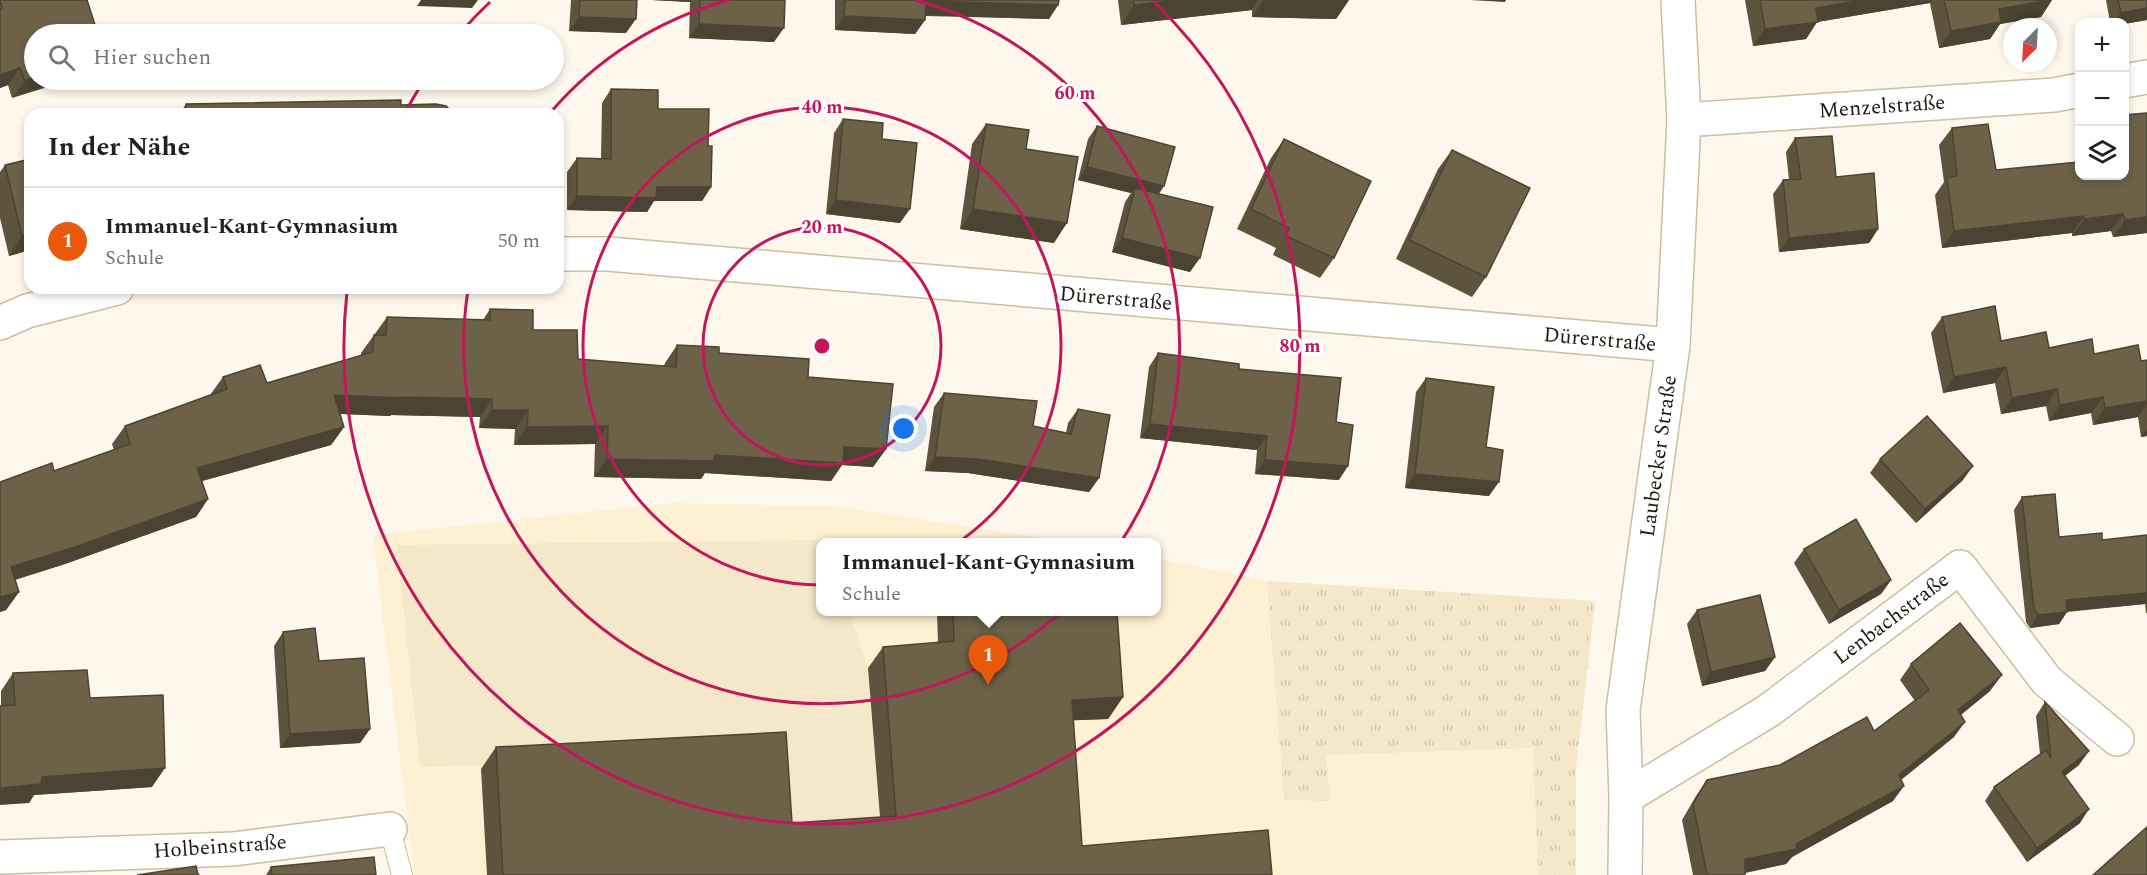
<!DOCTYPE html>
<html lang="de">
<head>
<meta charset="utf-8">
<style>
	:root { --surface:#fff; --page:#f6f6f6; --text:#202124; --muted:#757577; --line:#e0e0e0; --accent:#ea580c }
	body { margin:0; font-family:Spectral,serif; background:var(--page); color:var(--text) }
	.controls { position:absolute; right:18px; top:18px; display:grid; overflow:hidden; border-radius:12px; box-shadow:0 3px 9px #0003 }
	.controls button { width:54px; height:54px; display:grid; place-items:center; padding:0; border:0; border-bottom:2px solid var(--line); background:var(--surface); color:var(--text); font:30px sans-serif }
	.compass { position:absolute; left:2003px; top:18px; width:54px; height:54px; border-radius:50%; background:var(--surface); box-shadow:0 3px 9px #0003; rotate:204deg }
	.you { position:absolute; left:904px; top:429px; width:21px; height:21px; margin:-15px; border:4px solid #fff; border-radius:50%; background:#1a73e8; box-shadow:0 0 0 9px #1a73e833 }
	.badge { display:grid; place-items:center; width:39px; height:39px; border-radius:50%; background:var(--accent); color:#fff; font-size:20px; font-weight:700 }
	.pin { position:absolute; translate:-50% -50px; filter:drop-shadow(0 2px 3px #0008) }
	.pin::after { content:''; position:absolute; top:32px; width:21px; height:18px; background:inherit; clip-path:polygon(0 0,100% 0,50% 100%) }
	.popup { position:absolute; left:816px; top:538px; width:345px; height:78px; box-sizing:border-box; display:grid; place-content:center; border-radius:12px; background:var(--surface); filter:drop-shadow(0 2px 4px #0005); font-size:20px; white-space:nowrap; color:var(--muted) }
	.popup b { font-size:22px; color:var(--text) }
	.popup::after { content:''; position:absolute; left:50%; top:100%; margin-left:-12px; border:12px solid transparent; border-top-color:var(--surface) }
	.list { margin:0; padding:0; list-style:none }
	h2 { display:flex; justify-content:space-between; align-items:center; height:78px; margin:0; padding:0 24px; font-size:26px }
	h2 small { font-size:20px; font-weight:400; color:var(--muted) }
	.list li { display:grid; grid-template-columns:39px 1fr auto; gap:18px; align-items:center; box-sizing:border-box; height:108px; padding:0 24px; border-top:2px solid var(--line) }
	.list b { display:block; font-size:22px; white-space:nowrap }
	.list p { margin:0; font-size:20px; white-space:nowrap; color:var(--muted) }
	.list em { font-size:20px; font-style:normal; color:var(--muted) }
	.icon { flex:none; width:33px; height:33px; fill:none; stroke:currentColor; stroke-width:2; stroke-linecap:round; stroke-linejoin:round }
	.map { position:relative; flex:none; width:2147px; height:875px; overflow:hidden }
	.search { position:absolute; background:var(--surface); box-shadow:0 3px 9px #0003; left:24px; top:24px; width:540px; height:66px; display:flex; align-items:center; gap:15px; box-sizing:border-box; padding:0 21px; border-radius:33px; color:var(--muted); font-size:22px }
	.panel { position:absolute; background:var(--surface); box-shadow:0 3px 9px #0003; left:24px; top:108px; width:540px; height:186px; border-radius:18px }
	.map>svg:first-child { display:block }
	.built { fill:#fef0d2 }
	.grass { fill:url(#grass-tufts) }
	.pitch { fill:#f5e7c9 }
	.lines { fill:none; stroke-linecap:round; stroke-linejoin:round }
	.service-casing { stroke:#cbbea1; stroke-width:22 }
	.minor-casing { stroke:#cbbea1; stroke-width:36 }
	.service { stroke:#fff; stroke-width:20 }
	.minor { stroke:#fff; stroke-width:33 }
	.wall { fill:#5e533d }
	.shaded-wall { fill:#4c4432 }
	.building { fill:#6d6147; stroke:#4c4432; stroke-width:1.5 }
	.ring { fill:none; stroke:#c2185b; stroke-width:3 }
	.labels { text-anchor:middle; stroke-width:6; stroke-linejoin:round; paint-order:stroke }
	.street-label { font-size:21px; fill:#201b10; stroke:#fff }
	.centre { fill:#c2185b; stroke:#fff; stroke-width:3 }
	.ring-label { font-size:18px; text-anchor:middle; font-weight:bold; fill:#c2185b; stroke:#fff; stroke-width:6; stroke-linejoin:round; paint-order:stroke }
</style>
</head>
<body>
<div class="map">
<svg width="2147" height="875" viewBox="0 0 2147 875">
	<defs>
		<pattern id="grass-tufts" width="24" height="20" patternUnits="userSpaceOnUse" patternTransform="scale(1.5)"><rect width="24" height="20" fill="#f5e7c9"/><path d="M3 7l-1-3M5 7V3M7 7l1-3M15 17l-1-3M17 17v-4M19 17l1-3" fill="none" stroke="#d2c6ac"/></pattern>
	</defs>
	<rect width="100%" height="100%" fill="#fef8ec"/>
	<polygon class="built" points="673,503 833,506 1068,542 820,542 820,612 1156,612 1156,558 1267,581 1595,601 1576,768 1576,875 414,875 373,535"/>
	<polygon class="grass" points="1267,581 1595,601 1576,768 1576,875 1538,875 1533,748 1326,755 1330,801 1284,800"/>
	<polygon class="pitch" points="826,540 827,542 820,542 820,612 850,612 868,668 881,837 777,844 771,754 420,767 397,545"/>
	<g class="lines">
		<defs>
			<polyline id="service" points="390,829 402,875"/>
			<g id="minor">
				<polyline points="2124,81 2147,77"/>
				<polyline points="1684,120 2054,95 2080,90"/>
				<polyline points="558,254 608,254 1673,345"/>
				<polyline points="0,323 27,311 117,288"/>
				<polyline points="1626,797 1768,711 1960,567 2047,681 2117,739"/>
				<polyline points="0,857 233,849 390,829"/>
				<polyline points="1625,875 1626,797 1623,710 1673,345 1684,120 1678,0"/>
			</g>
		</defs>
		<use href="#service" class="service-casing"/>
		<use href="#minor" class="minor-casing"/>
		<use href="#service" class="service"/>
		<use href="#minor" class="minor"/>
	</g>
	<g class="wall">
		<polygon points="0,0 34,80 12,98 8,85 0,88"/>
		<polygon points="571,0 637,0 626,33 569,31"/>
		<polygon points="652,0 785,0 774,42 689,38 690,2"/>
		<polygon points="835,0 1059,0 1058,5 1049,19 925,16 925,20 915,34 835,30"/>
		<polygon points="1118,0 1349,0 1336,19 1252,17 1252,10 1121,25"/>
		<polygon points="1745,0 2052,0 2041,17 2000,24 1990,39 1939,48 1930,3 1817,22 1806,39 1753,46"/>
		<polygon points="2106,0 2147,0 2147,20 2124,24 2124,22 2110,22"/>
		<polygon points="611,89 658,109 708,146 711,187 702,201 654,201 647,212 567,210 567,172 577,158 601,159 602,103"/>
		<polygon points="186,104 401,105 453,114 179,114"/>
		<polygon points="2147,113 2147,233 2113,237 2111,231 2072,236 2072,233 1942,248 1935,195 1944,182 1939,145 1952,128 1996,170 2076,162 2079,159 2124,176 2124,115"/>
		<polygon points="843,119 882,139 900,223 826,214 834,133"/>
		<polygon points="986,124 1026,149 1054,243 960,229 972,144"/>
		<polygon points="1097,126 1159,194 1190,272 1112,252 1125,202 1131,193 1078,180 1088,139"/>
		<polygon points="1795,138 1836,177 1878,229 1869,243 1779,252 1773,194 1783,180 1789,180 1786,152"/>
		<polygon points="1284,139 1334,258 1320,278 1273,255 1276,248 1237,229 1271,158"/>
		<polygon points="1452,150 1486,277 1472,297 1396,259 1438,169"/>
		<polygon points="30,159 30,250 9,256 0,218 0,172 5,165"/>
		<polygon points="490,309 533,330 578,359 664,366 665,363 677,345 719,353 808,377 886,449 873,467 842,465 831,481 705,473 701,479 594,477 595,444 514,445 515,429 479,428 480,417 391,415 390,416 340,414 344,427 331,445 202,481 208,499 196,517 65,564 15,580 19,592 6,610 0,612 0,482 54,471 114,450 112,444 125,426 210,395 223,377 267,383 361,355 361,353 387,317 483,320"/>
		<polygon points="1942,317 2001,341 2141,361 2147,360 2147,436 2141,437 2138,417 2093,425 2091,413 2049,421 2046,406 2001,414 1995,383 1943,393 1931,333"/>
		<polygon points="1158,353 1239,369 1336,422 1339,480 1255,474 1257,450 1140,438 1149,367"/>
		<polygon points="1426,378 1486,447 1489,496 1405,488 1416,392"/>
		<polygon points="944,393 1033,426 1066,433 1068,423 1078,409 1099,478 1089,492 968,473 925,471 934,407"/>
		<polygon points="1880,459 1963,480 1916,523 1870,473"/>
		<polygon points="2022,497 2059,537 2102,540 2147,535 2147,613 2146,613 2145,604 2067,612 2059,624 2030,628 2026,622 2014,510"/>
		<polygon points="1804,549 1891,580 1881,594 1829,624 1794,563"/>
		<polygon points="1697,610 1775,657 1765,671 1702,686 1687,624"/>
		<polygon points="938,612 1117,612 1123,697 1108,719 1073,720 1082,846 1272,875 487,875 481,769 496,747 792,823 880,817 868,668 883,647 938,643 937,613"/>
		<polygon points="283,632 319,661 370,729 360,743 280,748 274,646"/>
		<polygon points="1911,664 1990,691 1961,715 1954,737 1901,780 1893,801 1792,857 1786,864 1745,873 1745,875 1693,875 1682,820 1696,796 1707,780 1780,765 1874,731 1915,701 1900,680"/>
		<polygon points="13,673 90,698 152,787 34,795 29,803 1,706 1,691"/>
		<polygon points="2045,702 2079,765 2065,776 2080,823 2027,862 1985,801 1994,787 2040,754 2036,716"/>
		<polygon points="271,867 376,875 266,875"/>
	</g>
	<g class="shaded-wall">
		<polygon points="421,0 478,0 472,8 417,6"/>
		<polygon points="652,0 692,0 690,2"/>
		<polygon points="1179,0 1258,0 1252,10 1121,25 1134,5"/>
		<polygon points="1263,0 1349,0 1336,19 1252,17"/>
		<polygon points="1470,0 1506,0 1505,2"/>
		<polygon points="1861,0 1932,0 1930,3 1817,22 1806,39 1753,46 1765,29 1816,8"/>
		<polygon points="2052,0 2041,17 2000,24 1990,39 1939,48 1951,31 1999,9"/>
		<polygon points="926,1 1058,5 1049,19 916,15"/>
		<polygon points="2147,8 2147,20 2124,24 2124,22 2114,22 2121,13"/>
		<polygon points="844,16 925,20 915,34 835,30"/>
		<polygon points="579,17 636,19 626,33 569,31"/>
		<polygon points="699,24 784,28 774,42 689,38"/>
		<polygon points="20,68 8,85 0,88 0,75"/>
		<polygon points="34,77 34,80 70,80 12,98 25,81"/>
		<polygon points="1087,167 1164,186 1155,200 1135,188 1131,193 1078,180"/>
		<polygon points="657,187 711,187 702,201 654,201 647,212 567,210 577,196"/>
		<polygon points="836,200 910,209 900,223 826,214"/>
		<polygon points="973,209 1067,223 1054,243 960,229"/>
		<polygon points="2123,214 2111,231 2072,236 2084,219"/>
		<polygon points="2084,216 2072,233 1942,248 1954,231"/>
		<polygon points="2147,217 2147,233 2113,237 2125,220"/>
		<polygon points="1878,229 1869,243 1779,252 1789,238"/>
		<polygon points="30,234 30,250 9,256 22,236"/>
		<polygon points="1122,238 1200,258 1190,272 1112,252"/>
		<polygon points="2006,367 1995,383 1943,393 1954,377"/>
		<polygon points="2057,389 2046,406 2001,414 2012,398"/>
		<polygon points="334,395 402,397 492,399 480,417 391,415 390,416 321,413"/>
		<polygon points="2103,397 2091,413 2049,421 2060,405"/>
		<polygon points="2147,401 2147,404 2138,417 2093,425 2105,408"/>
		<polygon points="492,410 528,410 515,429 479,428"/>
		<polygon points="1150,424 1267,436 1257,450 1140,438"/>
		<polygon points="608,426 595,444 514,445 527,427"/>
		<polygon points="344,427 331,445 184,486 197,468"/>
		<polygon points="2147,428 2147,436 2141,437"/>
		<polygon points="844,447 886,449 873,467 842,465 831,481 705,473 701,479 594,477 607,459"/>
		<polygon points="935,457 978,459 1099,478 1089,492 968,473 925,471"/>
		<polygon points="1265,460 1348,466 1339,480 1255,474"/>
		<polygon points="1973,466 1963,480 1916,523 1925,509"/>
		<polygon points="1415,474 1499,482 1489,496 1405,488"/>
		<polygon points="208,499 196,517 65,564 0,584 11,567"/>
		<polygon points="1891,580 1881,594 1829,624 1839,610"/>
		<polygon points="19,592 6,610 0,612 0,597"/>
		<polygon points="2147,593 2147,601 2145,604 2058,612 2066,600"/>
		<polygon points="2067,612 2059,624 2030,628 2038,615"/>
		<polygon points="1775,657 1765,671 1702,686 1711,672"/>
		<polygon points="2002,675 1990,691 1947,725 1958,710"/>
		<polygon points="1123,697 1108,719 1057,721 1072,700"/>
		<polygon points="1965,722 1954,737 1887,791 1899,775"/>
		<polygon points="370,729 360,743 280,748 290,734"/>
		<polygon points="2089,751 2079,765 2052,785 2062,772"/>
		<polygon points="165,768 152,787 34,795 29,803 0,805 0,788 42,777"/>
		<polygon points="1904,786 1893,801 1792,857 1786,864 1734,875 1745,859 1796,844"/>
		<polygon points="2089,809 2080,823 2027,862 2037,848"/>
	</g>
	<g class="building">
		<polygon points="0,0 87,0 98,34 34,34 34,77 25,81 20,68 0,75 0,9 2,8"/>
		<polygon points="580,0 637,0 636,19 579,17"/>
		<polygon points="700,0 785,0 784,28 699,24"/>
		<polygon points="845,0 1059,0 1058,5 926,1 925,20 844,16"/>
		<polygon points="1134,0 1179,0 1134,5"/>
		<polygon points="1760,0 1861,0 1816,8 1818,22 1765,29"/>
		<polygon points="1944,0 2050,0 1999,9 2001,22 1951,31"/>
		<polygon points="2118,0 2147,0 2147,8 2121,13"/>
		<polygon points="611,89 658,90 658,109 709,109 708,146 712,146 711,187 657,187 656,198 577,196 577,158 611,159"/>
		<polygon points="401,100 401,105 436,104 446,106 452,112 453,114 186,114 186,104"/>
		<polygon points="2147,113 2147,217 2125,220 2123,214 2084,219 2084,216 1954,231 1947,178 1957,176 1952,128 1988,124 1996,170 2079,162 2079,159 2079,176 2124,176 2124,155 2127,155 2124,133 2124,115"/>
		<polygon points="843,119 883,123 882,139 917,143 910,209 836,200"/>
		<polygon points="986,124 1029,130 1026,149 1078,157 1067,223 973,209"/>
		<polygon points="1097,126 1175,147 1164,186 1087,167"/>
		<polygon points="1832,136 1836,177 1874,173 1878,229 1789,238 1783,180 1801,179 1795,138"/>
		<polygon points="1284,139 1371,181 1334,258 1286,236 1289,228 1251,209"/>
		<polygon points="1452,150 1530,188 1486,277 1409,240"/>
		<polygon points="30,159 30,234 22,236 5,165"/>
		<polygon points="1135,188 1213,207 1200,258 1122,238"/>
		<polygon points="1995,306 2001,341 2046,332 2049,348 2092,339 2094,354 2138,345 2141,361 2147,360 2147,401 2105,408 2103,397 2060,405 2057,389 2012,398 2006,367 1954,377 1942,317"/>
		<polygon points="490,309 533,310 533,330 577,330 578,359 676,367 677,345 719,347 719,353 809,359 808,377 893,384 886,449 844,447 843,463 714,455 714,461 607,459 608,426 527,427 528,410 492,410 492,399 402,397 402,398 334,395 344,427 197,468 208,499 78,546 11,567 19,592 0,597 0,482 52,463 54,471 130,444 125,426 227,389 223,377 260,365 267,383 373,352 374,335 386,335 387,317 490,320"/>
		<polygon points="1158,353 1239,364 1239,369 1341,378 1336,422 1353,425 1348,466 1265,460 1267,436 1150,424"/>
		<polygon points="1426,378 1494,387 1486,447 1503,450 1499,482 1415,474"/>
		<polygon points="944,393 1037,401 1033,426 1071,434 1078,409 1110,415 1099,478 978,459 935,457"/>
		<polygon points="1927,416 1973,466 1925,509 1880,459"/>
		<polygon points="2055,494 2059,537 2102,533 2102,540 2147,535 2147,593 2066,600 2067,612 2038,615 2034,610 2022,497"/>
		<polygon points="1856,519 1891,580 1839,610 1804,549"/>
		<polygon points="1760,595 1775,657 1711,672 1697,610"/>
		<polygon points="953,612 1117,612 1123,697 1072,700 1082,846 1268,830 1272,875 503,875 496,747 786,732 792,823 896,816 883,647 954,641"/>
		<polygon points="1960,623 2002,675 1958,710 1965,722 1899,775 1904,786 1796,844 1797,849 1745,859 1745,875 1707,875 1693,804 1707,780 1780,765 1867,717 1874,731 1929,690 1911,664"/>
		<polygon points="315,628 319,661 364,658 370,729 290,734 283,632"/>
		<polygon points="87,670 90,698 163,695 165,768 42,777 41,784 0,788 0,706 15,705 13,673"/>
		<polygon points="2045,702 2089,751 2062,772 2089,809 2037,848 1994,787 2046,750 2051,758"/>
		<polygon points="2147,827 2147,875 2093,875"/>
		<polygon points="374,857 376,875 272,875 271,867"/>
		<polygon points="196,866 198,875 200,875 137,875"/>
	</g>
	<g class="ring">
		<circle cx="822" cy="346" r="119"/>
		<circle cx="822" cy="346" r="239"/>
		<path d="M550 113A358 358 0 0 1 729 0M915 0A358 358 0 1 1 468 290"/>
		<path d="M406 111A478 478 0 0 1 423 82M461 32A478 478 0 0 1 490 2M1154 2A478 478 0 1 1 347 292"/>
	</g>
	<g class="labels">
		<g class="street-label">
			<text transform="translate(1882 106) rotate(-4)" y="7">Menzelstraße</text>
			<text transform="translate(1116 298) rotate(5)" y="7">Dürerstraße</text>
			<text transform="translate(1600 339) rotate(5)" y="7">Dürerstraße</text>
			<text transform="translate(1658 456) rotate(-82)" y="7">Laubecker Straße</text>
			<text transform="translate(1891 618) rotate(-37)" y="7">Lenbachstraße</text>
			<text transform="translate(220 846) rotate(-4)" y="7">Holbeinstraße</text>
		</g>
	</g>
	<circle cx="822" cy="346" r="9" class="centre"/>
	<g class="ring-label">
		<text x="1075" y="99">60 m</text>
		<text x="822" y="113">40 m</text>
		<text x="822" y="233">20 m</text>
		<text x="1300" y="352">80 m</text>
	</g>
</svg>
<div class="controls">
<button>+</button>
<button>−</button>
<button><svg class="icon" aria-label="layers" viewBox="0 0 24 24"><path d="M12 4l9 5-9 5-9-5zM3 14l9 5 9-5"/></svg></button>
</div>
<svg class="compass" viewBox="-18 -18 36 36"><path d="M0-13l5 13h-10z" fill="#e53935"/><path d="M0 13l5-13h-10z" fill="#757577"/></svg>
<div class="you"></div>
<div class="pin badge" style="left:988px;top:685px">1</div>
<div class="popup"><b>Immanuel-Kant-Gymnasium</b>Schule</div>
<div class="search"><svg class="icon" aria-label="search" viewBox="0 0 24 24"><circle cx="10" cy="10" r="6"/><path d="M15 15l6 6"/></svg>Hier suchen</div>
<section class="panel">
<h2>In der Nähe<small></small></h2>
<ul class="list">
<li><span class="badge">1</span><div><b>Immanuel-Kant-Gymnasium</b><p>Schule</p></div><em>50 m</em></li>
</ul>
</section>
</div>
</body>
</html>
